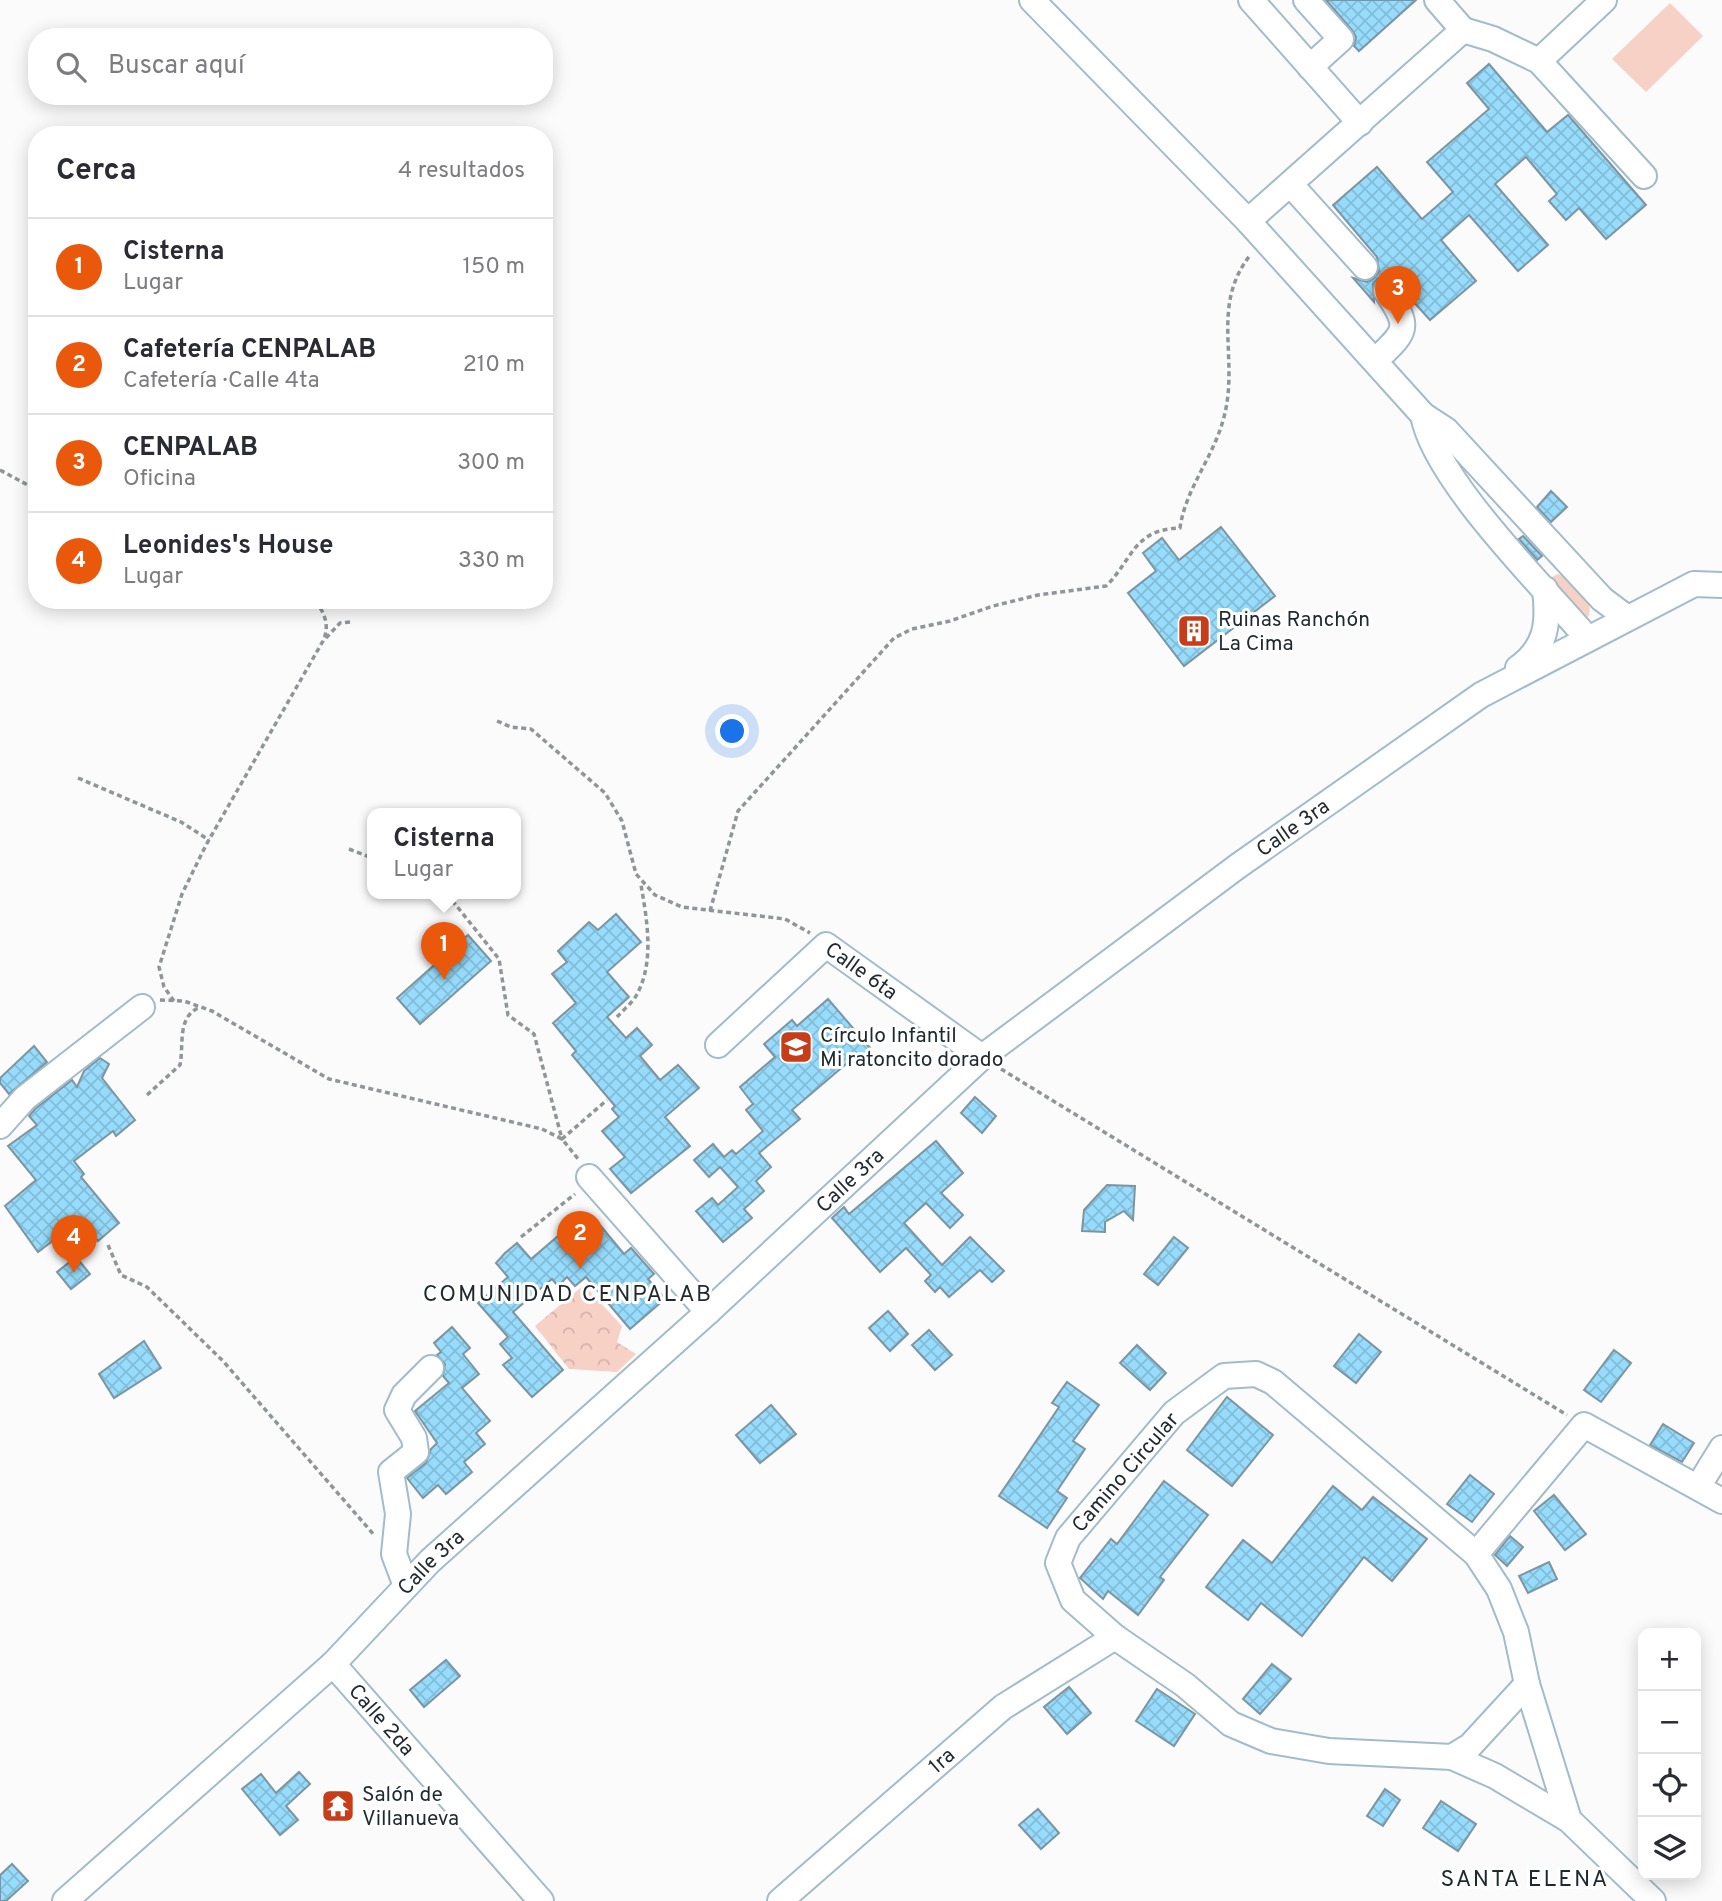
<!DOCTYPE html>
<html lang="es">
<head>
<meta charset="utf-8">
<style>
	:root { --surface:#fff; --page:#f7f7f7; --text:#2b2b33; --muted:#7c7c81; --line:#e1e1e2; --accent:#ea580c }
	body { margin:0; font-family:Overpass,sans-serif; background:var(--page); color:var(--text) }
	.controls { position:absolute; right:21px; bottom:21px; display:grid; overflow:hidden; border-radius:14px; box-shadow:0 4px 18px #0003 }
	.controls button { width:63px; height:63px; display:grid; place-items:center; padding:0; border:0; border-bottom:2px solid var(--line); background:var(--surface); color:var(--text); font:35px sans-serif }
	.you { position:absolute; left:733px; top:732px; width:24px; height:24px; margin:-18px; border:5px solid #fff; border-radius:50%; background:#1a73e8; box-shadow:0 0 0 10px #1a73e833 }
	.badge { display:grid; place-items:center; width:46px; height:46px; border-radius:50%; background:var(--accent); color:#fff; font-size:23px; font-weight:700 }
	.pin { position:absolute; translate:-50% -58px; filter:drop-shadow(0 2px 4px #0008) }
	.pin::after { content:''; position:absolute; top:37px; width:24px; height:21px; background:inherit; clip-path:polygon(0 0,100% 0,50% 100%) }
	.popup { position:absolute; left:367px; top:808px; width:154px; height:91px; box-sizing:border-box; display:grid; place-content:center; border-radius:14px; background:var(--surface); filter:drop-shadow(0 2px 5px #0005); font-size:23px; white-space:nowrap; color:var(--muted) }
	.popup b { font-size:26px; color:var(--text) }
	.popup::after { content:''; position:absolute; left:50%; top:100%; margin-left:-14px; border:14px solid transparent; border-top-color:var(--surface) }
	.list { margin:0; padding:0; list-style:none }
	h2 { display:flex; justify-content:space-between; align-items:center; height:91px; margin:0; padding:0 28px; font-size:30px }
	h2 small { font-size:23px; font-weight:400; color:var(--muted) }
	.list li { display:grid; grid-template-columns:46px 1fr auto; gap:21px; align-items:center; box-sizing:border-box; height:98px; padding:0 28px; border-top:2px solid var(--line) }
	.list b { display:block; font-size:26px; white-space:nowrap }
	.list p { margin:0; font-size:23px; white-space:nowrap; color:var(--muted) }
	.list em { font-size:23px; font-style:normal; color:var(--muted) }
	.icon { flex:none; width:38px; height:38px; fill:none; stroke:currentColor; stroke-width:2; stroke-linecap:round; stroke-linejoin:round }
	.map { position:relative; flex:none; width:1722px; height:1901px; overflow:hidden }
	.search { position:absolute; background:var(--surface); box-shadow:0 4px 18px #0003; left:28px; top:28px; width:525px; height:77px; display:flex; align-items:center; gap:18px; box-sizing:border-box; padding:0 24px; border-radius:28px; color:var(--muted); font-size:26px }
	.panel { position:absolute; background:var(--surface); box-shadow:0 4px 18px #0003; left:28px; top:126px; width:525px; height:483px; border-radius:28px }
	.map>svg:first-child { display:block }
	.grass { fill:url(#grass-tufts) }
	.park { fill:url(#park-crowns) }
	.pitch { fill:#f7d0c6 }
	.building { fill:url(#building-cross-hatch); stroke:#7c95a1; stroke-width:2 }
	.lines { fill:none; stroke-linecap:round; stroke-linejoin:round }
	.minor-casing { stroke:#a3bcc9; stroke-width:28 }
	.path { stroke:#909597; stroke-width:3.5; stroke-dasharray:5 3.5; stroke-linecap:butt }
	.minor { stroke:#fff; stroke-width:24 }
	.labels { text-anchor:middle; stroke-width:6; stroke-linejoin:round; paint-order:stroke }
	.poi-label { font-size:21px; fill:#1f292e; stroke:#fff; text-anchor:start }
	.street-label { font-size:21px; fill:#1f292e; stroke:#fff }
	.neighbourhood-label { font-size:23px; letter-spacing:2px; fill:#1f292e; stroke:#fff }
</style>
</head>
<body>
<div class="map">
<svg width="1722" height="1901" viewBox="0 0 1722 1901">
	<defs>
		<pattern id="grass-tufts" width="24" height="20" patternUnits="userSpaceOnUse" patternTransform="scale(1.75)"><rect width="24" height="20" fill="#f7d0c6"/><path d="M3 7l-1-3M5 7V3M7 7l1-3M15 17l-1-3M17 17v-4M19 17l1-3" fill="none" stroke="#d3b3aa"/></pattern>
		<pattern id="park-crowns" width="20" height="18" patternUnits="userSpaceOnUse" patternTransform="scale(1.75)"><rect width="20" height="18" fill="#f7d0c6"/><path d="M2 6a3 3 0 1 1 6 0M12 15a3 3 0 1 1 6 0" fill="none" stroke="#d3b3aa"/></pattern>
		<pattern id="building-cross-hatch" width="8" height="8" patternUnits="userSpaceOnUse" patternTransform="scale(1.75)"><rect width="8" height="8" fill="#97dcfc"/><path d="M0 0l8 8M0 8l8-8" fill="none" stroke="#82bdd8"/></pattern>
	</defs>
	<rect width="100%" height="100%" fill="#fbfbfb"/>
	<path class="grass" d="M 1558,574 C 1573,580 1601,605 1585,621 L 1550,587 L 1552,577 Z"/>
	<polygon class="park" points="584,1285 622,1326 617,1342 636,1354 617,1372 569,1369 535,1326"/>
	<polygon class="pitch" points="1670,3 1703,36 1646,92 1612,59"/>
	<g class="building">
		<polygon points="1326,0 1416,0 1359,51 1354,46 1356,37 1352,30"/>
		<polygon points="1489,64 1547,132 1568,115 1646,205 1606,239 1579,208 1566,220 1549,201 1557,194 1526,157 1495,184 1548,245 1518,271 1469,215 1441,240 1476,281 1430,320 1392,278 1378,278 1373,284 1374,302 1353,278 1367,282 1374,278 1379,271 1377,257 1333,205 1377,167 1422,219 1453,192 1427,162 1489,109 1467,83"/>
		<polygon points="1551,491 1567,507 1551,522 1537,507"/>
		<polygon points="1221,527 1275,596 1184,666 1128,593 1156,571 1143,553 1162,538 1179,560"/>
		<polygon points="1523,536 1542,556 1537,560 1519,539"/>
		<polygon points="616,914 641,942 607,972 629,997 607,1017 626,1038 637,1028 652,1045 640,1056 660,1080 678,1065 699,1088 665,1117 690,1146 631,1193 610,1169 625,1157 602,1131 619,1117 612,1109 615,1106 572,1055 576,1051 553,1023 576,1003 552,974 567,962 558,951 589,922 598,930"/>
		<polygon points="468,935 491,961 420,1024 397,998"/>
		<polygon points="828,999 871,1049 856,1063 852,1059 792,1110 800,1119 759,1153 771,1167 756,1181 764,1191 744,1209 752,1218 723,1242 696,1211 712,1198 718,1205 738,1187 720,1167 709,1177 694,1160 713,1144 724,1157 732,1150 736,1154 763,1131 746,1110 753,1104 740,1087 775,1057 764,1044 792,1020 797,1026"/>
		<polygon points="34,1046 47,1062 9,1094 0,1083 0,1078"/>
		<polygon points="100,1058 109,1064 102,1078 135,1120 116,1136 113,1131 74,1161 84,1174 81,1177 119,1223 98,1241 80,1220 38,1252 5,1206 36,1180 8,1146 37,1125 29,1116 35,1109 72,1080 77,1087 84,1071"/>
		<polygon points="975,1097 996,1116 982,1133 961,1113"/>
		<polygon points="936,1141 963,1173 941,1193 963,1215 950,1228 926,1203 904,1223 942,1265 970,1237 1004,1271 992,1282 980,1270 949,1297 940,1287 935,1292 925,1281 931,1275 906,1248 880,1272 832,1218 844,1207 849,1214"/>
		<polygon points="1107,1185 1135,1186 1133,1220 1124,1211 1105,1222 1105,1232 1082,1231 1084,1210"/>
		<polygon points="579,1218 587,1226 595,1219 624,1254 631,1248 654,1274 648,1279 665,1299 630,1329 586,1277 575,1286 567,1277 558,1286 552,1279 513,1312 563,1370 532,1397 503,1365 512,1358 500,1344 508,1337 478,1303 508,1277 496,1263 505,1253 517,1243 531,1259"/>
		<polygon points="1174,1237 1188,1248 1158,1285 1144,1274"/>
		<polygon points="76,1257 90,1274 71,1289 57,1272"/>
		<polygon points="888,1311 908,1334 890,1351 869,1328"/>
		<polygon points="452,1327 470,1348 463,1354 479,1374 462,1388 490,1421 476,1433 485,1444 464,1462 472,1472 446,1494 438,1485 423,1498 407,1478 426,1463 431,1449 437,1443 415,1411 449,1383 443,1376 445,1364 437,1355 441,1352 434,1343"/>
		<polygon points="929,1330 952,1355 935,1370 912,1345"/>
		<polygon points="1359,1334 1381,1352 1356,1383 1334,1366"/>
		<polygon points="144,1341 161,1368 114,1398 99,1374"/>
		<polygon points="1137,1345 1166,1373 1150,1390 1120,1363"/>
		<polygon points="1614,1350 1631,1363 1601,1402 1584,1390"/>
		<polygon points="1067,1382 1099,1405 1073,1441 1085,1449 1057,1491 1067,1498 1047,1528 999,1496 1059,1407 1052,1403"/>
		<polygon points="1227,1397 1273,1435 1232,1486 1187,1450"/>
		<polygon points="771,1405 796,1434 760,1463 736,1435"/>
		<polygon points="1663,1424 1694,1443 1682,1462 1650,1445"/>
		<polygon points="1470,1475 1494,1494 1472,1522 1447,1504"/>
		<polygon points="1164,1481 1208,1515 1160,1577 1164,1580 1138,1615 1108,1591 1103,1599 1080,1578 1111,1539 1117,1544"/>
		<polygon points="1333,1486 1362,1510 1373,1497 1427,1539 1392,1581 1364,1557 1302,1636 1261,1603 1248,1620 1206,1587 1243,1540 1272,1563"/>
		<polygon points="1554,1495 1586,1534 1565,1550 1534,1511"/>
		<polygon points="1510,1536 1523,1547 1507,1566 1495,1555"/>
		<polygon points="1549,1562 1557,1579 1528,1593 1519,1576"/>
		<polygon points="446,1660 460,1676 424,1707 410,1690"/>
		<polygon points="1272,1664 1291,1679 1260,1714 1243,1699"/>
		<polygon points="1069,1687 1091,1713 1067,1734 1044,1707"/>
		<polygon points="1157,1689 1195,1714 1174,1746 1136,1721"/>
		<polygon points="299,1772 310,1784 286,1806 298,1820 280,1835 242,1789 261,1774 276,1793"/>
		<polygon points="1385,1789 1400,1800 1383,1826 1367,1816"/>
		<polygon points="1441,1801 1476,1824 1458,1851 1423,1828"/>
		<polygon points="1038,1809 1059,1833 1041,1849 1019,1825"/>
		<polygon points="12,1864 28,1881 6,1901 0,1901 0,1875"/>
	</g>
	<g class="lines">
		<defs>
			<g id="minor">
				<polyline points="1032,0 1248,221 1423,415 1446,430 1602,599 1626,617"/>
				<polyline points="1251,0 1360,123"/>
				<polyline points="1306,0 1341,39 1310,67"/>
				<polyline points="1463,30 1493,39 1539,61 1644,176"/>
				<polyline points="1539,61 1604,0"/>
				<polyline points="1292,186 1365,267"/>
				<polyline points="1248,221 1463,30 1437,0"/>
				<path d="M 1375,361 C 1406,331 1412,329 1386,291"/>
				<path d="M 1423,415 C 1434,479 1544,587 1588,639"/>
				<path d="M 1518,668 C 1547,647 1549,623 1545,589"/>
				<path id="s1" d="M 718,1045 L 826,945 L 982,1057"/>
				<polyline points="0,1126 25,1098 142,1007"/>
				<polyline points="589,1177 708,1312"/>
				<polyline points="1698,1487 1722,1448"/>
				<polyline points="1476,1554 1584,1425 1722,1501"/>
				<polyline points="406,1586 394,1554 398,1514 391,1472 416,1452 414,1438 397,1410 404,1395 431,1368"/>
				<path id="s2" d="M 333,1664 L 541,1901"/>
				<polyline points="1452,1757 1470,1746 1527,1684"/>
				<polyline points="1569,1820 1527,1684 1516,1632 1499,1589 1476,1554 1273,1382 1256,1374 1224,1376 1174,1413 1068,1538 1058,1563 1073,1600 1115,1637 1185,1685 1231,1724 1271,1741 1329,1751 1452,1757 1495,1776 1569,1820 1653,1901"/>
				<path id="s3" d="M 65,1901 L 333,1664 L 430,1561 L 708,1312 L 982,1057 L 1238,866 L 1481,695 L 1694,584 L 1722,585"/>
				<path id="s4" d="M 780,1901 L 1003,1707 L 1115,1637"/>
			</g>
		</defs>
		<use href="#minor" class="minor-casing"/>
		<g class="path">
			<polyline points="0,470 37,490"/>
			<polyline points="326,638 340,623 351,622"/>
			<polyline points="497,721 511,727 531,729 605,793 622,821 636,874 655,895 682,907 785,919 810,933"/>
			<polyline points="78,778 181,822 209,840"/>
			<polyline points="349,849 372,858"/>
			<polyline points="447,894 499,959 508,1015 534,1034 562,1139 607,1100"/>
			<path d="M 710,911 L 738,811 L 894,638 L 912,629 L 950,621 L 993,606 L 1038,595 L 1106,586 C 1132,561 1133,529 1180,528 C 1185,491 1211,460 1222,424 C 1242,361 1208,308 1251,254"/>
			<polyline points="160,1000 184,1001 212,1011 329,1079 542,1129 562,1139 579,1160"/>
			<path d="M 174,1001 L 164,987 L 159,967 L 182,894 L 206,845 L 323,641 C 330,626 325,612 314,600"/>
			<path d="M 617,1017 C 623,1010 632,1003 636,996 C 655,963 647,920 641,885"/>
			<polyline points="1001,1069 1567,1415"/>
			<path d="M 147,1095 L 180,1065 C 184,1045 177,1018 198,1008"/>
			<polyline points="521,1237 575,1194"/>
			<polyline points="108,1245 121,1275 147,1287 223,1361 375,1536"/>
		</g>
		<use href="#minor" class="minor"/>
	</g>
	<defs>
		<symbol id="building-square" viewBox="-11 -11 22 22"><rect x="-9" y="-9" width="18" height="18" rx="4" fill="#c73d1a" stroke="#fff"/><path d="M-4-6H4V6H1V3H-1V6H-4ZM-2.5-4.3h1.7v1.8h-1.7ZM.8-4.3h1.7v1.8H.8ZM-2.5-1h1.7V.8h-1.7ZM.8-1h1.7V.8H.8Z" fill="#fff"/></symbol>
		<symbol id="school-square" viewBox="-11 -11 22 22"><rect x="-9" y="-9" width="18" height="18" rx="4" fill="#c73d1a" stroke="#fff"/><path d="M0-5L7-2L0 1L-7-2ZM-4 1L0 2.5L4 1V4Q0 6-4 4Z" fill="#fff"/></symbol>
		<symbol id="temple-square" viewBox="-11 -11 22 22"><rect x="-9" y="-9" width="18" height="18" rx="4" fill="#c73d1a" stroke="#fff"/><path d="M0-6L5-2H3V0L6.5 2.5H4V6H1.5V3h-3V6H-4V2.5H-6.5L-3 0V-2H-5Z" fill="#fff"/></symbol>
	</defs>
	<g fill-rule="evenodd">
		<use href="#building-square" x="1175" y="612" width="38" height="38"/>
		<use href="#school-square" x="777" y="1028" width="38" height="38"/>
		<use href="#temple-square" x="319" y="1787" width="38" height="38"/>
	</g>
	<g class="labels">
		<g class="poi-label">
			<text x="1218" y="626">Ruinas Ranchón<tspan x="1218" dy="24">La Cima</tspan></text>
			<text x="820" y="1042">Círculo Infantil<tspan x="820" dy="24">Mi ratoncito dorado</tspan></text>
			<text x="362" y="1801">Salón de<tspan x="362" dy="24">Villanueva</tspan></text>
		</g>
		<g class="street-label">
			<text dy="7" stroke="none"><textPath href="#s3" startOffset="1633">Calle 3ra</textPath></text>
			<text dy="7" stroke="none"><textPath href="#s1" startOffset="191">Calle 6ta</textPath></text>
			<text dy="7" stroke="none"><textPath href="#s3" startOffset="1066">Calle 3ra</textPath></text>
			<text transform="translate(1125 1472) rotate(-49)" y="7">Camino Circular</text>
			<text dy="7" stroke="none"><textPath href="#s3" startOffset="499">Calle 3ra</textPath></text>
			<text dy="7" stroke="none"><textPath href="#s2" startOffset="74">Calle 2da</textPath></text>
			<text dy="7" stroke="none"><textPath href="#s4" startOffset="214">1ra</textPath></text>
		</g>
		<g class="neighbourhood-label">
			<text x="568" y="1301">COMUNIDAD CENPALAB</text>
			<text x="1525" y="1886">SANTA ELENA</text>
		</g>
	</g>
</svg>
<div class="controls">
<button>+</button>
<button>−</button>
<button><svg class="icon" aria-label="locate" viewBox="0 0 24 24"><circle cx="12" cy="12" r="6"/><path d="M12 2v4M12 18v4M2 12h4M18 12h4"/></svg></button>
<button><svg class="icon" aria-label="layers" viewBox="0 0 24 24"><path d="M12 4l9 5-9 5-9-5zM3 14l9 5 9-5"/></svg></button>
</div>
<div class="you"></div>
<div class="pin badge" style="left:444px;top:980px">1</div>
<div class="popup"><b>Cisterna</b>Lugar</div>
<div class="pin badge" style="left:580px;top:1269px">2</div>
<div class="pin badge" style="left:1398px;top:324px">3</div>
<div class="pin badge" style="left:74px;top:1273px">4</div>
<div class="search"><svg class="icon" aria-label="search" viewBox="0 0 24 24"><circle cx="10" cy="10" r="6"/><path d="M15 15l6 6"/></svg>Buscar aquí</div>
<section class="panel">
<h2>Cerca<small>4 resultados</small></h2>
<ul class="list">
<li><span class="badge">1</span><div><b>Cisterna</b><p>Lugar</p></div><em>150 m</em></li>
<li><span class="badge">2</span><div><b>Cafetería CENPALAB</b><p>Cafetería · Calle 4ta</p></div><em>210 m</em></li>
<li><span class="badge">3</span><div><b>CENPALAB</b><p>Oficina</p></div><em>300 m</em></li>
<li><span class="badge">4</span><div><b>Leonides's House</b><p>Lugar</p></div><em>330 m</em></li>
</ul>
</section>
</div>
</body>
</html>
